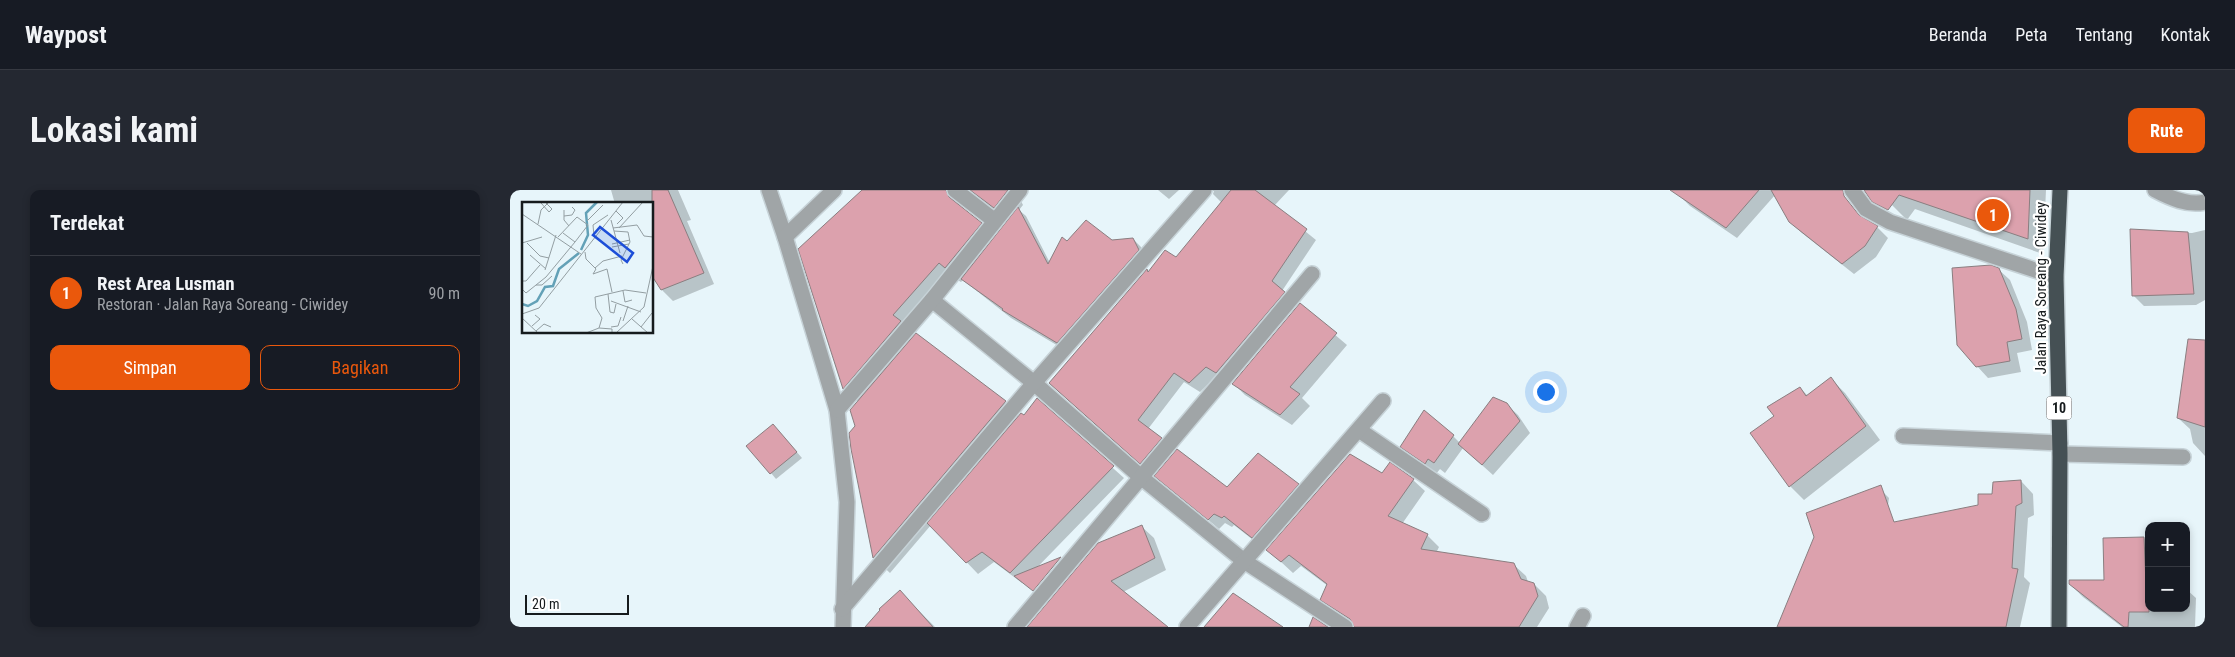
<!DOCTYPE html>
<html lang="id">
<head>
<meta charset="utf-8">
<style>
	:root { --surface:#171b24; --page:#242831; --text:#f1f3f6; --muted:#9ea1a6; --line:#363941; --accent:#ea580c }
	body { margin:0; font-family:"Roboto Condensed",sans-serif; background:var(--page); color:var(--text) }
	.controls { position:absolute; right:15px; bottom:15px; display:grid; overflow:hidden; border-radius:10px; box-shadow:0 2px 8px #0003 }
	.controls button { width:45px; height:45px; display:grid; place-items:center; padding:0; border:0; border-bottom:1px solid var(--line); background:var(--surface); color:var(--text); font:25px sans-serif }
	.scale { position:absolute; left:15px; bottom:12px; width:104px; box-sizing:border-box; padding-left:5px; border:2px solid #161b1d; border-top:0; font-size:14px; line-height:18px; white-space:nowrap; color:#161b1d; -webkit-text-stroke:4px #fff; paint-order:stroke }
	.you { position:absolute; left:1035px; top:201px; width:18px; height:18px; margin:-12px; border:4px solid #fff; border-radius:50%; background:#1a73e8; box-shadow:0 0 0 8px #1a73e833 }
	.badge { display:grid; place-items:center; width:32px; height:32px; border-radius:50%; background:var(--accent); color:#fff; font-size:16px; font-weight:700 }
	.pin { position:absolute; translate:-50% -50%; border:2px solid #fff; box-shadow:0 1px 5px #0006 }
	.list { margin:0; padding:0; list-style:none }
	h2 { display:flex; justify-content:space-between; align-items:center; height:65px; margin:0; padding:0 20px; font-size:21px }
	h2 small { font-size:16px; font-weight:400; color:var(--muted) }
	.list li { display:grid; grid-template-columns:32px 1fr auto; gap:15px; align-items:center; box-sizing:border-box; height:75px; padding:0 20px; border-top:1px solid var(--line) }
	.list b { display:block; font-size:19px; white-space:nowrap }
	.list p { margin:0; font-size:16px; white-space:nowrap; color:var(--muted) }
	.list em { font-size:16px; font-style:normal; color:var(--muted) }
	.actions { display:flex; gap:10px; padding:15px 20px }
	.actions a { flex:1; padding:11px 0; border:1px solid var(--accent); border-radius:10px; text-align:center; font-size:18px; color:var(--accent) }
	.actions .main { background:var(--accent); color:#fff }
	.map { position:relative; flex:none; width:1695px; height:437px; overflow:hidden; border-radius:10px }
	header { display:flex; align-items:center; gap:30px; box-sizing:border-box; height:70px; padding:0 25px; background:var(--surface); border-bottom:1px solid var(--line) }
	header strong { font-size:24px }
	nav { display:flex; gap:28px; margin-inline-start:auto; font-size:18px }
	.intro { display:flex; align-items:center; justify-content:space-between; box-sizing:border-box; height:120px; padding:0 30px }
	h1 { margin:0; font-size:35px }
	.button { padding:12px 22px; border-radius:10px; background:var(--accent); color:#fff; font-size:18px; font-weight:700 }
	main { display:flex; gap:30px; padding:0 30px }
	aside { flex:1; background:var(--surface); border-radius:10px; box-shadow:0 2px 8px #0003 }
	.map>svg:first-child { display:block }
	.shadow { fill:#0003; fill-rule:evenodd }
	.building { fill:#dca1ad; stroke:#8a7e80 }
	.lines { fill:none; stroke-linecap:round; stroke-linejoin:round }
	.minor-casing { stroke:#c6d2d7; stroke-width:18 }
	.highway-casing { stroke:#c6d2d7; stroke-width:18 }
	.minor { stroke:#a0a5a7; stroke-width:15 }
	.highway { stroke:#455054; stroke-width:15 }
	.labels { text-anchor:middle; stroke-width:4.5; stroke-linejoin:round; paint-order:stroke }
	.shield { fill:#fff; stroke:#5c5f61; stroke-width:1 }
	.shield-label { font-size:14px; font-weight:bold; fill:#161b1d }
	.street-label { font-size:15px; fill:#161b1d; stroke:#fff }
	.inset-river { fill:none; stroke:#63a1b7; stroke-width:2.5 }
	.inset-road { fill:none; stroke:#939ea2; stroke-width:1 }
	.view { fill:#1d4ed8; fill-opacity:0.15; stroke:#1d4ed8; stroke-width:2.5 }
	.inset-edge { fill:none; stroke:#161b1d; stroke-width:2.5 }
</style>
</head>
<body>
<header>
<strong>Waypost</strong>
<nav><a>Beranda</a><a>Peta</a><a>Tentang</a><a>Kontak</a></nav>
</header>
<div class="intro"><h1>Lokasi kami</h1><a class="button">Rute</a></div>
<main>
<aside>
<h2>Terdekat<small></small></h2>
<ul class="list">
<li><span class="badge">1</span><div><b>Rest Area Lusman</b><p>Restoran · Jalan Raya Soreang - Ciwidey</p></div><em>90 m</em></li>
</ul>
<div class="actions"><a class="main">Simpan</a><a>Bagikan</a></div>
</aside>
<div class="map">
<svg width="1695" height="437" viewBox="0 0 1695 437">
	<rect width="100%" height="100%" fill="#e7f5fa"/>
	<g class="shadow">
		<polygon points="101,0 168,0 181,30 177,31 204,94 163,111 152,100 142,14 105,14"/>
		<path d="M 354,0 L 515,0 L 509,7 L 513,15 L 509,20 L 516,26 L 540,73 L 557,52 L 623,49 L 631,57 L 636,68 L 555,160 L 501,128 L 453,90 L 451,92 L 444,88 L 398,140 L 495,212 L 509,227 L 514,227 L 527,210 L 614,288 L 512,393 L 484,372 L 468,384 L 421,335 L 380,383 L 364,368 L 342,259 L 348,212 L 334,198 L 290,60 ZM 458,6 L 467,7 L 498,32 L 485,48 L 451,18 L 452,10 Z"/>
		<polygon points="648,0 669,0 659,9"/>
		<polygon points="695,0 779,0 764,16 806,50 772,101 784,112 690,202 674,192 638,239 661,258 640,283 540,193 637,81 639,83 666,69 712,13 703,4 704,1 698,2"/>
		<polygon points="1173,0 1311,0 1367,37 1378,48 1366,67 1344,84 1292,43 1280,32 1265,5 1227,48 1180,16 1169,5"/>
		<polygon points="1374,0 1536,0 1533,64 1405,19 1397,30 1382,15"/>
		<polygon points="1695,40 1695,110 1686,115 1634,116 1623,105 1621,41 1682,43"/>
		<polygon points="1488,79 1500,90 1517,132 1522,160 1507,163 1511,182 1478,188 1467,176"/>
		<polygon points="790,115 837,155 792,208 800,216 782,235 735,205 724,194"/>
		<polygon points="1695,174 1695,266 1683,253 1680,239 1668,228"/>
		<polygon points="1321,189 1335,203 1370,250 1294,310 1280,296 1265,227 1290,198 1298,206"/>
		<polygon points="996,214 1008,225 1020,243 983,285 953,258 935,283 930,279 926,284 903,268 892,256 943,246 950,253"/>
		<polygon points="263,235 292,268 266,289 261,283"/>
		<polygon points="873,285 903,290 915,301 892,334 917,345 929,357 926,363 1004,375 1016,386 1018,392 1024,394 1036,406 1039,418 1027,437 846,437 824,421 812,410 818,396 791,376 783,383 758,360"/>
		<polygon points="646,286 717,299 788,295 797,305 752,357 724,335 722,337 715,333 709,339"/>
		<polygon points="1511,291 1523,304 1524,325 1518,328 1514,387 1520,393 1510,437 1395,437 1469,317 1483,305"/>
		<polygon points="1368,297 1379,308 1361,437 1268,437"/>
		<polygon points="632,337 644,348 656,380 613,402 656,437 520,437"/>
		<polygon points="1634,348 1639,353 1639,418 1676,418 1676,399 1686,408 1685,437 1612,437 1573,407 1560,394 1596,391"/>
		<polygon points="390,402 425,437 357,437"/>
	</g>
	<g class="building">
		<polygon points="142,0 158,0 194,83 151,100 142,86"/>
		<polygon points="352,0 436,0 439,7 472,33 435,78 429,73 383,125 391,131 333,199 288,59"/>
		<polygon points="460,0 498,0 484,18"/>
		<polygon points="721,0 745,0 797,39 762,91 775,102 706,183 696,177 679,193 664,183 628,230 652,248 630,274 539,193 637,79 638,82 655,60 666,67"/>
		<polygon points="1160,0 1249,0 1216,38"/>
		<polygon points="1261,0 1333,0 1334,6 1349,25 1368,36 1355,56 1332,74 1279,32"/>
		<polygon points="1354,0 1520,0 1518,49 1389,5 1378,20 1362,12"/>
		<polygon points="508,17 538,74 552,47 557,51 576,30 602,50 623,48 629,60 547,153 492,120 493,119 451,89"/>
		<polygon points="1620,39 1678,42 1684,104 1622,106"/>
		<polygon points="1481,75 1489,78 1506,119 1512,149 1497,152 1500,171 1466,177 1447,155 1442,78"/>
		<polygon points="790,113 827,143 780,197 790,204 770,225 722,194"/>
		<polygon points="406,143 496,211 363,368 341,259 339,243 345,236 340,220"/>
		<polygon points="1678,149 1695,150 1695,237 1667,228"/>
		<polygon points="1321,187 1356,236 1279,297 1240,243 1264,226 1257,217 1290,197 1296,206"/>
		<polygon points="983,207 997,213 1010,231 972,275 948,254"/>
		<polygon points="527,208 604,276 500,383 472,362 456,373 417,333 511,223 514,225"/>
		<polygon points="914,220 944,245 924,273 918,269 915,274 890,257"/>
		<polygon points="263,234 287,262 260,284 236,256"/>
		<polygon points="667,259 717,297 748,263 789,294 742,348 714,326 712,328 704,324 698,330 644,286"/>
		<polygon points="840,264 872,283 880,272 904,289 878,326 918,344 911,359 1004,373 1011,389 1024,393 1028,406 1009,437 844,437 840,429 810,410 817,394 779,365 771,372 756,360"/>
		<polygon points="1511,290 1512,313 1506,316 1502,378 1508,379 1496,437 1267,437 1304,347 1296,323 1371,295 1384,332 1468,315 1468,304 1482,304 1483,292"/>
		<polygon points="632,335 645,368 601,391 658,437 517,437 588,353"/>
		<polygon points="1634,347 1636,394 1639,394 1639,422 1619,422 1618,437 1614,437 1559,394 1559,390 1594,390 1593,348"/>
		<polygon points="551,367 523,401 504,386"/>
		<polygon points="390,400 423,437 355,437 370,420 369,419"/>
		<polygon points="723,403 773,437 694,437"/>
		<polygon points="803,427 818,437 799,437"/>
	</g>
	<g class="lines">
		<defs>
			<g id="minor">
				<polyline points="259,0 275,47 327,220 337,312 333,437"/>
				<polyline points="445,0 485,31"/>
				<polyline points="1342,0 1356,19 1380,32 1546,87"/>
				<path d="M 1645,0 C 1660,8 1678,16 1695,12"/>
				<polyline points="275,47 324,0"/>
				<polyline points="422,110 524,193 632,288 734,371 835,437"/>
				<polyline points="327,220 422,110 510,0"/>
				<polyline points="849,240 972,324"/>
				<polyline points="1393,246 1550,253"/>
				<polyline points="1550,264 1673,267"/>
				<polyline points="332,419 524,193 694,0"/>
				<polyline points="505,437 802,84"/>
				<polyline points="677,437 873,211"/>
				<polyline points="1067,437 1073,426"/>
			</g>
			<polyline id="highway" points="1549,437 1550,264 1546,87 1550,0"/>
		</defs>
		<use href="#minor" class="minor-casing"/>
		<use href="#highway" class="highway-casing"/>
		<use href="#minor" class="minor"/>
		<use href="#highway" class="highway"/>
	</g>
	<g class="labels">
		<rect class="shield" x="1536.5" y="206.5" width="25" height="23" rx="4"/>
		<g class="shield-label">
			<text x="1549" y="223">10</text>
		</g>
		<g class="street-label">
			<text transform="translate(1531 98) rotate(-90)" y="5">Jalan Raya Soreang - Ciwidey</text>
		</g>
	</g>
	<g transform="translate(12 12)">
		<rect width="131" height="131" fill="#e7f5fa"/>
		<path class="inset-river" d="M 59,48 L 66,33 L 64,11 L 75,0M 0,102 L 6,104 L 15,99 L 23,85 L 31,84 L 37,67 L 57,51"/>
		<path class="inset-road" d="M 19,1 L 27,10 L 30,7 L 23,0M 42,8 L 42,18 L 47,24M 94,9 L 101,16 L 95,22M 0,12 L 59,52M 42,14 L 50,13 L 53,8 L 50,5M 89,18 L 98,51M 65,19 L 81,3M 16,22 L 19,8 L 27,0M 91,26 L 115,23 L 122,34 L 131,35M 97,26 L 121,0M 92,29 L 106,30 L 108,40 L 99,58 L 101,62M 72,34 L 71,23 L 86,13M 36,35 L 55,15 L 66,23 L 53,40 L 41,31M 0,41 L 20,35M 5,41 L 18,54 L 27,56M 90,42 L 108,38M 90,45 L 107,42M 63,50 L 64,57 L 74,67 L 71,72 L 85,67 L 90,90M 8,53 L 24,67M 73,66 L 81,59 L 100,54M 23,68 L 34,33M 0,79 L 4,79 L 18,63M 14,83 L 20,83 L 30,74M 0,87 L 4,91 L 24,75 L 53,40M 101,89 L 103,100 L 110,98M 86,92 L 88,110 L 92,111 L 94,102M 89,99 L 119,110M 0,112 L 17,106 L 101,0M 0,116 L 16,131M 110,117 L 126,131M 101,119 L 106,104M 10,124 L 18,117 L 13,113M 89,125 L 96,124 L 99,115M 119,125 L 130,111M 77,126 L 80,116 L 74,106 L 73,95 L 103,88 L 124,91M 14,129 L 22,122 L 29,125M 64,131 L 77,126 L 90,127 L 90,131M 94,131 L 122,105 L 131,64"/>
		<path class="view" d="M 78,25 L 111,51 L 105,60 L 71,33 Z"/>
		<rect width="131" height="131" class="inset-edge"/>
	</g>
</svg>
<div class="controls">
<button>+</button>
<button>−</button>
</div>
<div class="scale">20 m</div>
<div class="you"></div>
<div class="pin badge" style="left:1483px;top:25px">1</div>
</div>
</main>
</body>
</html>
